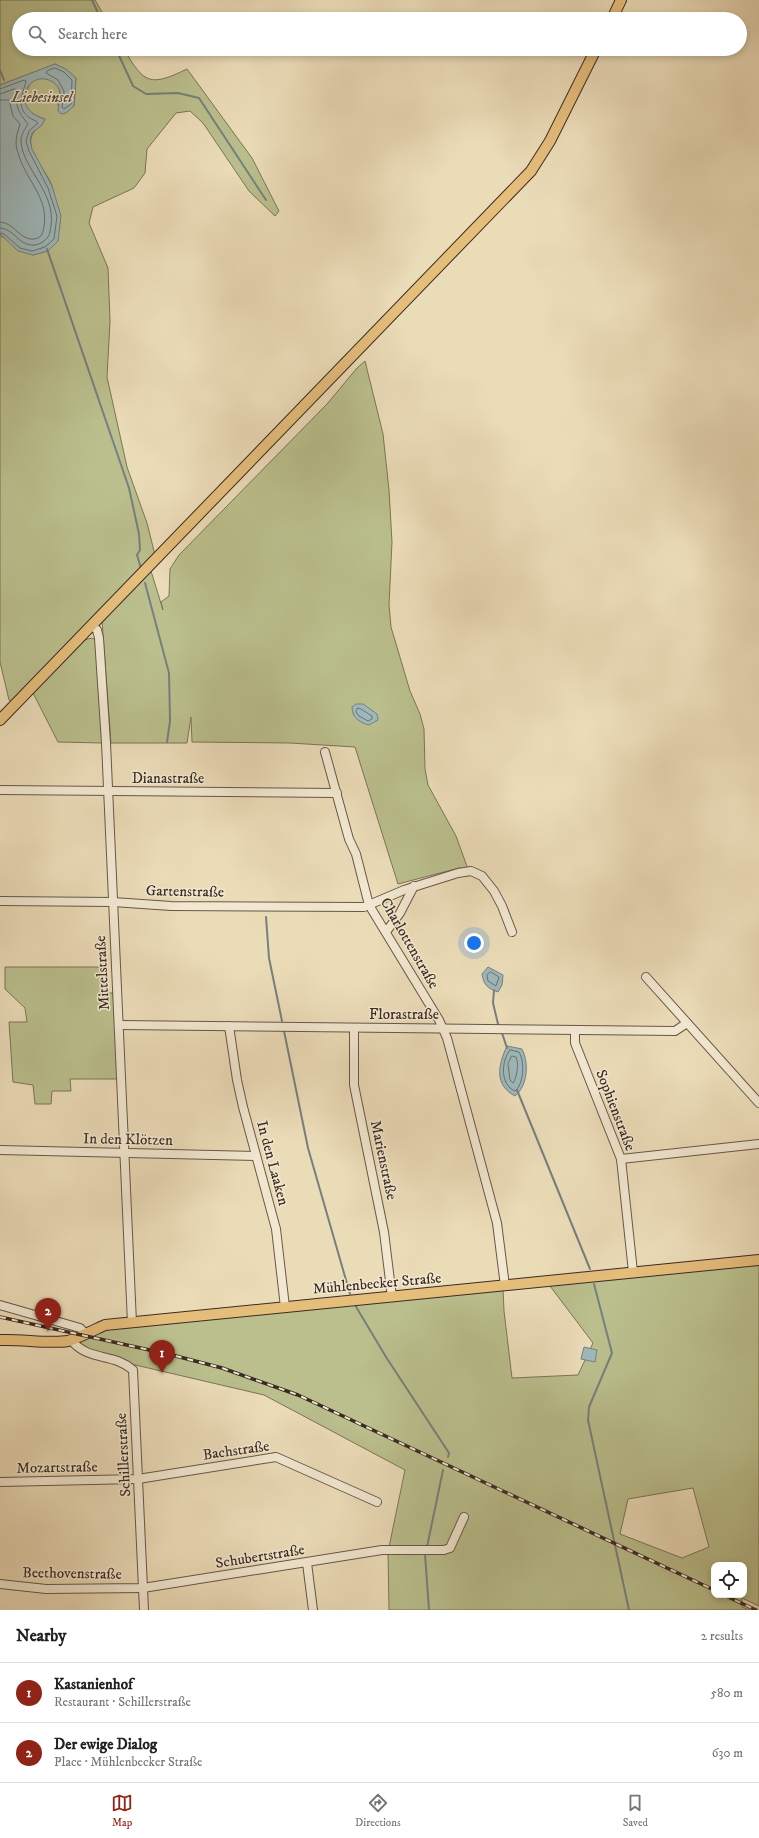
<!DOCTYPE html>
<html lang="en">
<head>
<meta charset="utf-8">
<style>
	:root { --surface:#fff; --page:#f2f2f2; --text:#202124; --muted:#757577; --line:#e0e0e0; --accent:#8f2418 }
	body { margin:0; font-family:"IM FELL DW Pica",serif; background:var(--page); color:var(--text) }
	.controls { position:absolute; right:12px; bottom:12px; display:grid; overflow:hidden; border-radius:8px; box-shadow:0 2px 6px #0003 }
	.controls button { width:36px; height:36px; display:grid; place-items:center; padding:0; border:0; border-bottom:1px solid var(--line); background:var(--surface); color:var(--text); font:20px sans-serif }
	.you { position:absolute; left:474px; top:943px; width:14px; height:14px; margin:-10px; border:3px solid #fff; border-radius:50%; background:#1a73e8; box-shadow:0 0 0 6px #1a73e833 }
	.badge { display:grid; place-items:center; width:26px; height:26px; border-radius:50%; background:var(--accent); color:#fff; font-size:13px; font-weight:700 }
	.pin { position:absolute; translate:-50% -33px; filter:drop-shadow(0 1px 2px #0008) }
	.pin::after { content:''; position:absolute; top:21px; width:14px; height:12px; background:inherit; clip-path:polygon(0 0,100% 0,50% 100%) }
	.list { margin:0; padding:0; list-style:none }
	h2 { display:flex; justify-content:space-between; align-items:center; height:52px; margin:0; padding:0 16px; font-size:17px }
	h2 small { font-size:13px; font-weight:400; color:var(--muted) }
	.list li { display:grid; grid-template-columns:26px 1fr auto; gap:12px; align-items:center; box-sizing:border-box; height:60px; padding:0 16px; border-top:1px solid var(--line) }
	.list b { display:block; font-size:15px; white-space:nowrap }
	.list p { margin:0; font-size:13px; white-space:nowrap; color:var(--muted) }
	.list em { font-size:13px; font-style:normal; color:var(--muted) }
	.icon { flex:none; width:22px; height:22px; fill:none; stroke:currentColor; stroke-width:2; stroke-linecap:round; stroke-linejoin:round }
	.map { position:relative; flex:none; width:759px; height:1610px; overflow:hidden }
	.search { position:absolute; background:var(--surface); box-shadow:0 2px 6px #0003; left:12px; right:12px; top:12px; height:44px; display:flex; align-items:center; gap:10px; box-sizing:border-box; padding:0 14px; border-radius:22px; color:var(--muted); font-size:15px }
	.sheet { height:172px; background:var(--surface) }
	nav { display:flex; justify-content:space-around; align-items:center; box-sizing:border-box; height:56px; border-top:1px solid var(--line); background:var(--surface); font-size:11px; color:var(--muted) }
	nav a { display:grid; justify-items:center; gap:2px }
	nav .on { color:var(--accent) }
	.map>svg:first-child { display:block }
	.green { fill:#babf8d; stroke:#7a7558; fill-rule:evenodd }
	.water { fill:#9eb8bb; stroke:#76807e }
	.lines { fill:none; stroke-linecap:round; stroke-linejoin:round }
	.shore { stroke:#6c726f; stroke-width:1 }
	.stream { stroke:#76807e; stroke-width:2 }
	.minor-casing { stroke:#675748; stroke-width:10 }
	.major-casing { stroke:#3b2b23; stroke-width:12 }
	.minor { stroke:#f2e8d1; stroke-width:8 }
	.major { stroke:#e6be7c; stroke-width:10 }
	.rail-casing { stroke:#3b2b23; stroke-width:3.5 }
	.rail { stroke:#f2e8d1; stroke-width:2; stroke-dasharray:6; stroke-linecap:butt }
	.labels { text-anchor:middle; stroke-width:3; stroke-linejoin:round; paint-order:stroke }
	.park-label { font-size:15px; font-style:italic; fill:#544938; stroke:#f2e8d1 }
	.street-label { font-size:15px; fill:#3b2b23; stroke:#f2e8d1 }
</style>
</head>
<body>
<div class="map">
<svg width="759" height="1610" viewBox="0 0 759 1610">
	<rect width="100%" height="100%" fill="#ebdcb8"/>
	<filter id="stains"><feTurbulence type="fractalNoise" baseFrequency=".005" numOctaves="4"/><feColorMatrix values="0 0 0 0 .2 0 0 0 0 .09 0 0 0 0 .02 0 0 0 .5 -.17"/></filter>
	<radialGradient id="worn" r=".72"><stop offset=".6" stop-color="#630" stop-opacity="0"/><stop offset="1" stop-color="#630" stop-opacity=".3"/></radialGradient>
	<g class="green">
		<path d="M 0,0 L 95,0 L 106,19 L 19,19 L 19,49 L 124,49 C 144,84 150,87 187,69 L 252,158 L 279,211 L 275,216 L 249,191 L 203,123 L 190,111 L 176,113 L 147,149 L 145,173 L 134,188 L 93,207 L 89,223 L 108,268 L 110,321 L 107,377 L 127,467 L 147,523 L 155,555 L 12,703 L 9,700 L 0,662 L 0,234 L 1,236 L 33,255 L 47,251 L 58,241 C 56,226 56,199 52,186 C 47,171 28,155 31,139 C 32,130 41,127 45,119 C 31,115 19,106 27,90 C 28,87 31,82 34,80 C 44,75 60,82 60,94 C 60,97 58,102 58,106 L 74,106 L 76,78 L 55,64 L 0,85 Z"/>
		<polygon points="365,361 383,434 389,490 392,542 389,605 391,627 410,691 420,714 424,729 425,769 428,785 456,836 468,869 459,868 398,884 355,747 290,743 192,742 191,717 187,743 111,743 103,635 102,620 151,571 163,610 161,602 169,596 170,569 179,555 327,404 357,368"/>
		<polygon points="91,638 97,640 102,743 58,742 33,693 85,640"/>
		<polygon points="5,967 100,967 102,993 113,993 118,1079 70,1079 71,1091 52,1091 51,1104 35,1104 33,1085 13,1082 9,1022 27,1022 25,1008 5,989"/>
		<path d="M 759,1260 L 759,1606 L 742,1598 L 742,1607 L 750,1610 L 389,1610 L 388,1552 L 405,1470 L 264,1395 L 114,1360 L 73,1343 L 75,1332 L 90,1334 L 113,1328 L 503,1289 L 504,1311 L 512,1378 L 578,1375 L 593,1343 L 547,1282 ZM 693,1488 L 709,1547 L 682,1558 L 620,1534 L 628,1499 ZM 714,1565 L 744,1565 L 744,1595 L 714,1595 Z"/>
	</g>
	<g class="water">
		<path d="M 55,64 L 66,69 L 76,78 L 74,106 L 66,113 L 61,114 L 58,111 C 58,105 61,98 60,92 C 59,87 55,83 51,81 C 28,69 8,109 45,119 L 42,125 L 32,133 L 30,140 L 32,149 L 52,186 L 61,216 L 58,241 L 48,251 L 33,255 L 18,251 L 0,234 L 0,85 Z"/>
		<path d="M 356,704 L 363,704 L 377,714 L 378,720 L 369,725 C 359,722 352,718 352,707 Z"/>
		<path d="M 488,967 L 503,975 L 502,985 L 498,992 C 487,988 484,985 482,974 Z"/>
		<path d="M 507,1046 L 522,1049 C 529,1063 528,1085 515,1096 C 494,1085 498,1065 507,1046 Z"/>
		<polygon points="584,1347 597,1350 595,1362 581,1359"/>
	</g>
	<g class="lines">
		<g class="shore">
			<polygon points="55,68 64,72 72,80 71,104 64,109 62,107 64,91 58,80 46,73 47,71"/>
			<path d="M 0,89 L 24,80 L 26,81 C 23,94 15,108 30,118 C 33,120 35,120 38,123 L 29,131 L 26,141 L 29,151 L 48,188 L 57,216 L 54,239 L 45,247 L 32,251 L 20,248 L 4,234 L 0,233"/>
			<path d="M 0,94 L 14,89 L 17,90 C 16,108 17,110 28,124 C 25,129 21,134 21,141 C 22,168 56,192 51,226 C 50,232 50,236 45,240 C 42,243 36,246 31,245 C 18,244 13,228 0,228"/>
			<path d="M 0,100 L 9,100 L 13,116 L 20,124 C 17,134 14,142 18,153 C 25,179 49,198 44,226 C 43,233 42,238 34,239 C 20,241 14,222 0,222"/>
			<polygon points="358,708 361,709 372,716 372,719 368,721 359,716 356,712"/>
			<polygon points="491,972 499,977 496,986 488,981 487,975"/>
			<path d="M 510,1050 L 519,1052 C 525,1061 524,1084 515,1091 C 500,1085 501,1061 510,1050 Z"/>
			<path d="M 512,1056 L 516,1057 C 519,1063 517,1078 513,1083 L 510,1080 L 508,1064 Z"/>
		</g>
		<g class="stream">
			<polyline points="92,0 101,19"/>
			<polyline points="116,49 133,86 146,94 178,93 199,98 266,200"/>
			<polyline points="0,70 4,80"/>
			<polyline points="47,249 129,488 139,534 140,550 137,555 141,568"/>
			<polyline points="145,583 169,673 170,721 167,742"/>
			<polyline points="266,917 269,958 282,1021"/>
			<polyline points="494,990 493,1003 498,1024"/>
			<polyline points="284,1031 308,1148 350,1294"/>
			<polyline points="502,1033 507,1048"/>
			<polyline points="517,1090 590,1269"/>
			<polyline points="594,1284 612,1353 589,1407 588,1420 629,1610"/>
			<polyline points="355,1305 386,1357 449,1453 448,1457"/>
			<polyline points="427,1547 443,1470"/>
			<polyline points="425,1554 429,1610"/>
		</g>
		<defs>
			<g id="minor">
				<polyline points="92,625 97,630 99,638 106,743 132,1323"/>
				<polyline points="325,752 349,839 356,854 369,905 439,1020 447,1038 497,1223 505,1286"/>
				<polyline points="0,790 337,793"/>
				<polyline points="0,901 113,902 171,906 364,907 404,890 458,873 471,871 482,876 494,891 502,906 512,932"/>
				<polyline points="386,932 400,913 414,886"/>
				<polyline points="646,977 759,1103"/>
				<polyline points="119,1025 675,1031 687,1023"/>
				<polyline points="229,1026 237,1080 243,1107 276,1229 285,1307"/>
				<polyline points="354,1028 354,1085 384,1232 392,1297"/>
				<polyline points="575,1031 575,1043 621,1159 633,1272"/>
				<polyline points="0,1150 256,1156"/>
				<polyline points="621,1159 759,1144"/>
				<polyline points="0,1305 80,1328 85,1333"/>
				<path d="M 71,1340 C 89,1362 112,1352 133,1370 L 144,1610"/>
				<polyline points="0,1482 138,1479 276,1457 377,1502"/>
				<polyline points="307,1563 313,1610"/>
				<polyline points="0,1584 46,1589 143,1588 382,1550 444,1550 450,1548 464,1517"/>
			</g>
			<g id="major">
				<polyline points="612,19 621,0"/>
				<polyline points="0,720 531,171 550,141 596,49"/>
				<path d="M 0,1340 C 22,1339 49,1344 68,1341 C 76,1339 96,1329 105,1325 L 759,1260"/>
			</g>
		</defs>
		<use href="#minor" class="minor-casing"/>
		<use href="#major" class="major-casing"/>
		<use href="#minor" class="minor"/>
		<use href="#major" class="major"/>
		<defs>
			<g id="rail">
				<polyline points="0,1317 172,1355 222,1368 298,1395 714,1590"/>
				<polyline points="724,1595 756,1610"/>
			</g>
		</defs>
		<use href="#rail" class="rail-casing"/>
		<use href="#rail" class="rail"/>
	</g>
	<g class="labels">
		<g class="park-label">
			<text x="42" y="102">Liebesinsel</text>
		</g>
		<g class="street-label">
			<text x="168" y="783">Dianastraße</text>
			<text transform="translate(185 891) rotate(1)" y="5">Gartenstraße</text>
			<text transform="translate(410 943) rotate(60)" y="5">Charlottenstraße</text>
			<text transform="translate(102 973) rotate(-93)" y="5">Mittelstraße</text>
			<text x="404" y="1019">Florastraße</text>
			<text transform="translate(616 1110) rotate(69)" y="5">Sophienstraße</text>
			<text transform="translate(128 1139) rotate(1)" y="5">In den Klötzen</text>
			<text transform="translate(384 1160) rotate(78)" y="5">Marienstraße</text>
			<text transform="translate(273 1163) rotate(75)" y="5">In den Laaken</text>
			<text transform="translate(377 1283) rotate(-5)" y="5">Mühlenbecker Straße</text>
			<text transform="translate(236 1450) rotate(-8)" y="5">Bachstraße</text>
			<text transform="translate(123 1455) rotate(-93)" y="5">Schillerstraße</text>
			<text transform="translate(57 1467) rotate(-1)" y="5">Mozartstraße</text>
			<text transform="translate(260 1556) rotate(-9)" y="5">Schubertstraße</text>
			<text transform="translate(72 1573) rotate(1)" y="5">Beethovenstraße</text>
		</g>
	</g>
	<rect width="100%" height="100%" filter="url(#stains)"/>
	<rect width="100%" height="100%" fill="url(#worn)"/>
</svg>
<div class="controls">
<button><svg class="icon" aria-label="locate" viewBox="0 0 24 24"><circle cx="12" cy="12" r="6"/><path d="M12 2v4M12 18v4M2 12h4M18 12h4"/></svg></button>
</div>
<div class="you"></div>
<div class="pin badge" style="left:162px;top:1373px">1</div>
<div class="pin badge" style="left:48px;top:1331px">2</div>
<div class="search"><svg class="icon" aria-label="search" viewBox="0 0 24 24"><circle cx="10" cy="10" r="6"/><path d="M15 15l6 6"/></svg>Search here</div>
</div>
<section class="sheet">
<h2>Nearby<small>2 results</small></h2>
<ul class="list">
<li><span class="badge">1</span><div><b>Kastanienhof</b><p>Restaurant · Schillerstraße</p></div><em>580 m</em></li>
<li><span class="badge">2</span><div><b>Der ewige Dialog</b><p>Place · Mühlenbecker Straße</p></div><em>630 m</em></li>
</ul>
</section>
<nav>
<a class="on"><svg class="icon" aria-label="map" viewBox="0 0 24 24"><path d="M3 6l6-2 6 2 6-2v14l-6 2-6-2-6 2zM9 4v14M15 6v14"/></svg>Map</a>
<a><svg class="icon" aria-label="directions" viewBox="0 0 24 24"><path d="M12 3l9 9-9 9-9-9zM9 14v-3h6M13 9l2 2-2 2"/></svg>Directions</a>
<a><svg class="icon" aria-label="saved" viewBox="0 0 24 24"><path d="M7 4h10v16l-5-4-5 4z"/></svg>Saved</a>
</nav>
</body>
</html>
